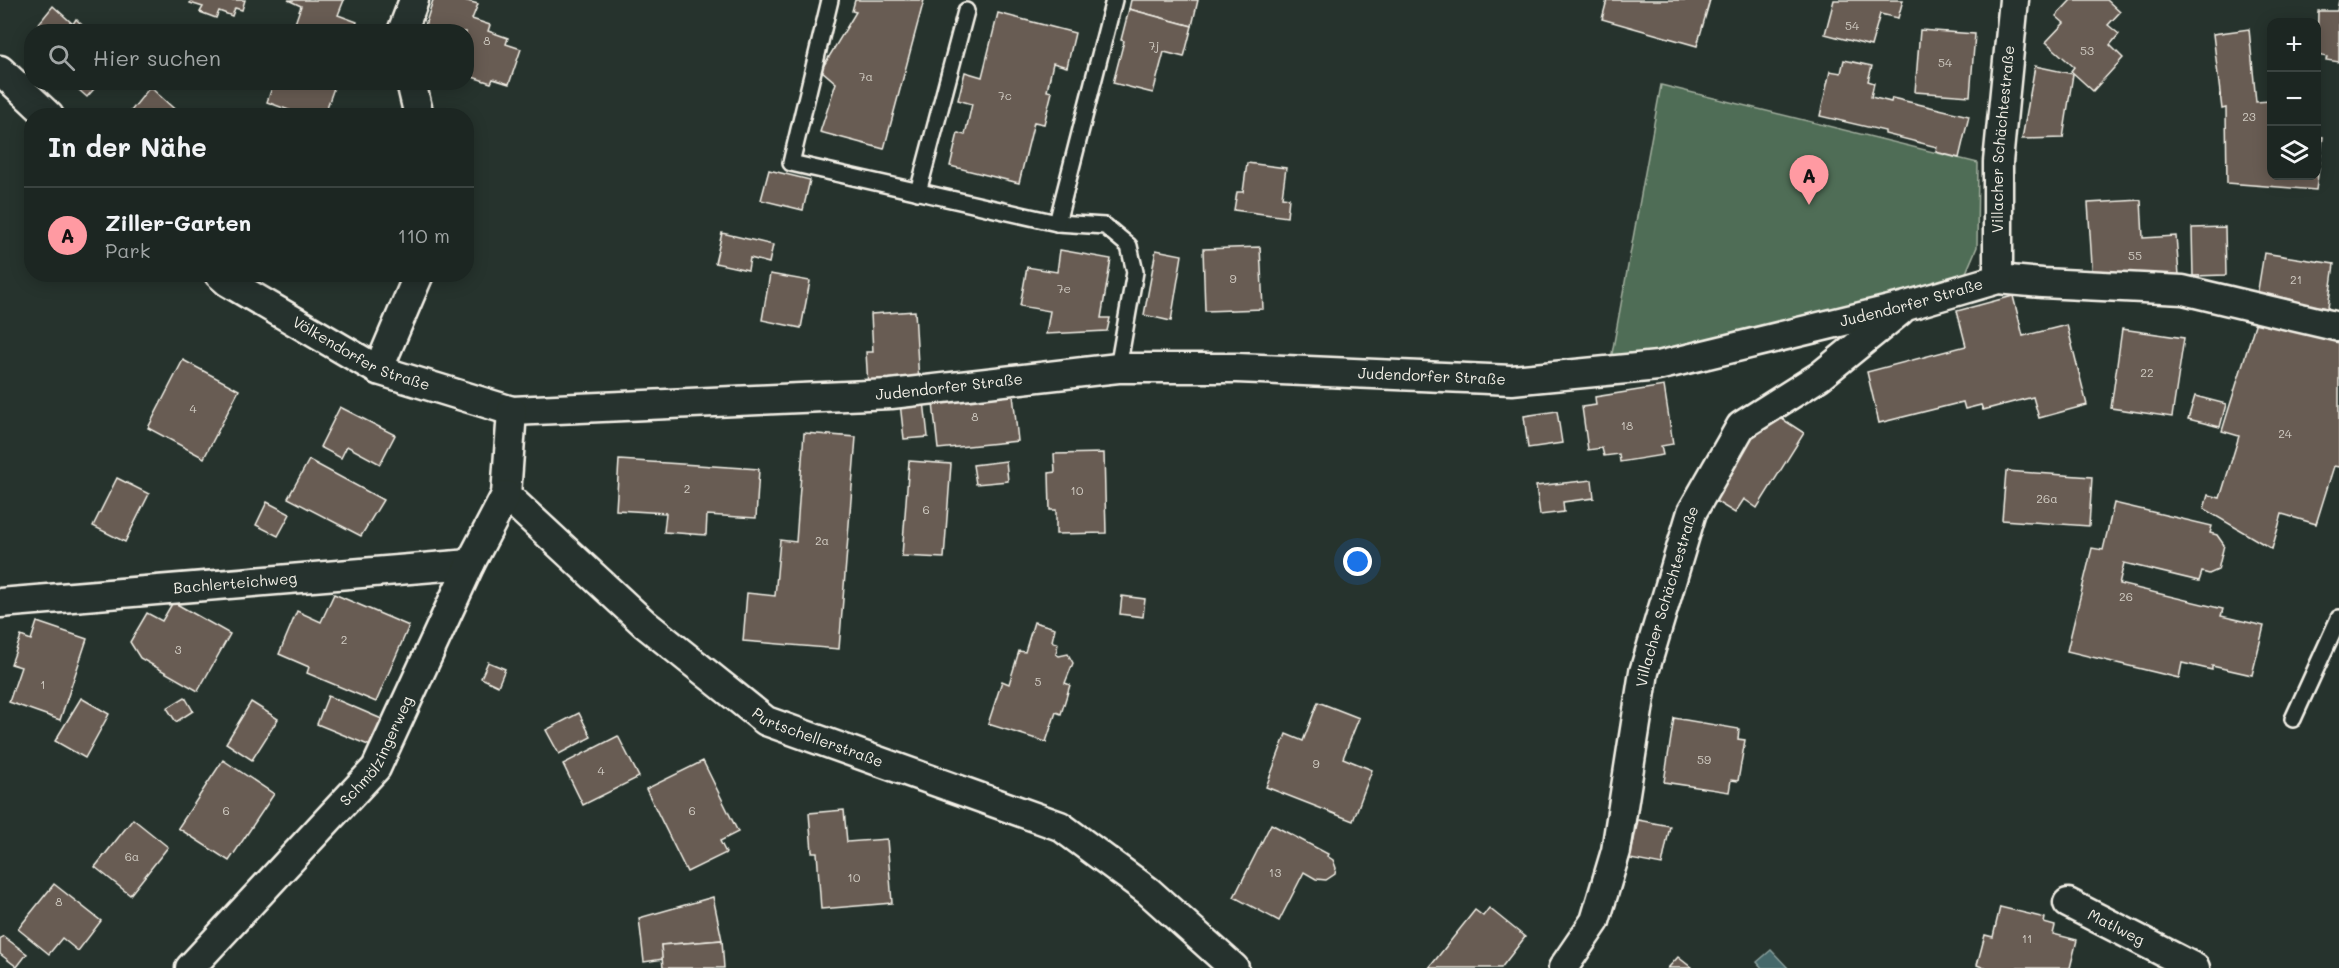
<!DOCTYPE html>
<html lang="de">
<head>
<meta charset="utf-8">
<style>
	:root { --surface:#1c2622; --page:#252e2a; --text:#f1f3f6; --muted:#a0a5a5; --line:#3a4340; --accent:#ff9aa2 }
	body { margin:0; font-family:Mali,sans-serif; background:var(--page); color:var(--text) }
	.controls { position:absolute; right:18px; top:18px; display:grid; overflow:hidden; border-radius:12px; box-shadow:0 3px 15px #0003 }
	.controls button { width:54px; height:54px; display:grid; place-items:center; padding:0; border:0; border-bottom:2px solid var(--line); background:var(--surface); color:var(--text); font:30px sans-serif }
	.you { position:absolute; left:1358px; top:562px; width:21px; height:21px; margin:-15px; border:4px solid #fff; border-radius:50%; background:#1a73e8; box-shadow:0 0 0 9px #1a73e833 }
	.badge { display:grid; place-items:center; width:39px; height:39px; border-radius:50%; background:var(--accent); color:#111; font-size:20px; font-weight:700 }
	.pin { position:absolute; translate:-50% -50px; filter:drop-shadow(0 2px 3px #0008) }
	.pin::after { content:''; position:absolute; top:32px; width:21px; height:18px; background:inherit; clip-path:polygon(0 0,100% 0,50% 100%) }
	.list { margin:0; padding:0; list-style:none }
	h2 { display:flex; justify-content:space-between; align-items:center; height:78px; margin:0; padding:0 24px; font-size:26px }
	h2 small { font-size:20px; font-weight:400; color:var(--muted) }
	.list li { display:grid; grid-template-columns:39px 1fr auto; gap:18px; align-items:center; box-sizing:border-box; height:96px; padding:0 24px; border-top:2px solid var(--line) }
	.list b { display:block; font-size:22px; white-space:nowrap }
	.list p { margin:0; font-size:20px; white-space:nowrap; color:var(--muted) }
	.list em { font-size:20px; font-style:normal; color:var(--muted) }
	.icon { flex:none; width:33px; height:33px; fill:none; stroke:currentColor; stroke-width:2; stroke-linecap:round; stroke-linejoin:round }
	.map { position:relative; flex:none; width:2339px; height:968px; overflow:hidden }
	.search { position:absolute; background:var(--surface); box-shadow:0 3px 15px #0003; left:24px; top:24px; width:450px; height:66px; display:flex; align-items:center; gap:15px; box-sizing:border-box; padding:0 21px; border-radius:24px; color:var(--muted); font-size:22px }
	.panel { position:absolute; background:var(--surface); box-shadow:0 3px 15px #0003; left:24px; top:108px; width:450px; height:174px; border-radius:24px }
	.map>svg:first-child { display:block }
	.green { fill:#506d56; stroke:#a2af9f; stroke-width:1.5 }
	.water { fill:#44686a; stroke:#8a9f9c; stroke-width:1.5 }
	.building { fill:#675c53; stroke:#f4f1e8; stroke-width:1.5 }
	.lines { fill:none; stroke-linecap:round; stroke-linejoin:round }
	.lane-casing { stroke:#f4f1e8; stroke-width:20 }
	.street-casing { stroke:#f4f1e8; stroke-width:33 }
	.lane { stroke:#26332d; stroke-width:15 }
	.street { stroke:#26332d; stroke-width:28 }
	.labels { text-anchor:middle; stroke-width:5; stroke-linejoin:round; paint-order:stroke }
	.number-label { font-size:12px; fill:#d1ccc3 }
	.street-label { font-size:15px; fill:#f4f1e8; stroke:#26332d }
</style>
</head>
<body>
<div class="map">
<svg width="2339" height="968" viewBox="0 0 2339 968">
	<rect width="100%" height="100%" fill="#26332d"/>
	<filter id="ink" filterUnits="userSpaceOnUse"><feTurbulence type="fractalNoise" baseFrequency=".0167" numOctaves="2"/><feDisplacementMap in="SourceGraphic" scale="12" xChannelSelector="R" yChannelSelector="G"/><feConvolveMatrix kernelMatrix="1 2 1 2 8 2 1 2 1" color-interpolation-filters="sRGB"/></filter>
	<g filter="url(#ink)">
		<polygon class="green" points="1661,85 1978,163 1977,247 1958,291 1609,370"/>
		<polygon class="water" points="1771,950 1788,968 1762,968 1757,962"/>
		<g class="building">
			<polygon points="191,0 245,0 242,10 235,8 232,16 219,11 216,18 200,12 203,7 190,3"/>
			<polygon points="288,0 344,0 338,15 357,22 354,32 292,32 301,6"/>
			<polygon points="433,0 464,0 478,4 472,19 490,25 488,31 508,38 506,44 521,49 509,84 493,79 491,83 466,75 466,32 423,32"/>
			<polygon points="855,0 924,0 884,149 820,132 836,83 821,70 856,12 852,11"/>
			<polygon points="1131,0 1198,0 1192,26 1129,9"/>
			<polygon points="1607,0 1710,0 1697,46 1602,19"/>
			<polygon points="1834,0 1903,0 1898,18 1880,14 1871,46 1825,34"/>
			<polygon points="2071,0 2107,0 2120,12 2108,25 2119,34 2110,45 2123,58 2093,91 2071,71 2074,67 2046,42 2064,23 2056,16"/>
			<polygon points="2339,0 2339,62 2326,60 2327,57 2317,55 2318,11 2337,11"/>
			<polygon points="53,6 73,24 76,19 89,32 32,32"/>
			<polygon points="1129,9 1192,26 1184,57 1164,52 1153,93 1113,83 1124,41 1121,40"/>
			<polygon points="998,13 1075,33 1067,67 1053,63 1047,91 1052,92 1044,124 1034,122 1019,183 950,166 958,133 965,135 972,104 958,100 965,72 982,77"/>
			<polygon points="2249,29 2256,102 2270,101 2272,176 2316,176 2316,136 2323,137 2316,190 2227,183 2226,108 2222,109 2213,34"/>
			<polygon points="1920,30 1975,34 1970,96 1915,92"/>
			<polygon points="1844,60 1872,66 1868,81 1874,83 1871,97 1891,102 1892,98 1969,116 1959,158 1936,152 1937,147 1885,134 1885,131 1820,116 1830,71 1841,73"/>
			<polygon points="2035,66 2073,74 2063,138 2022,139"/>
			<polygon points="70,82 100,82 87,97"/>
			<polygon points="274,82 336,82 324,116 305,116 267,102"/>
			<polygon points="150,87 182,116 127,116"/>
			<polygon points="1247,163 1286,168 1282,197 1289,198 1287,217 1234,210 1237,192 1243,192"/>
			<polygon points="769,170 810,180 803,210 761,200"/>
			<polygon points="2141,200 2143,238 2176,236 2179,275 2093,280 2088,203"/>
			<polygon points="2225,227 2226,275 2193,276 2192,228"/>
			<polygon points="722,233 773,245 769,263 750,258 748,270 715,263"/>
			<polygon points="1260,247 1263,309 1205,311 1203,249"/>
			<polygon points="1060,250 1111,259 1101,318 1110,318 1107,331 1046,334 1050,311 1020,306 1027,267 1057,272"/>
			<polygon points="1156,250 1182,255 1171,321 1144,315"/>
			<polygon points="2264,253 2334,264 2328,308 2257,296"/>
			<polygon points="770,274 810,281 801,328 762,320"/>
			<polygon points="2013,296 2023,336 2067,325 2087,405 2039,418 2033,397 1983,410 1981,405 1965,409 1963,402 1879,423 1867,372 1966,346 1957,311"/>
			<polygon points="915,311 919,383 868,386 866,352 873,352 871,314"/>
			<polygon points="2275,320 2339,340 2339,467 2334,466 2316,524 2282,514 2272,549 2204,509 2208,495 2220,498 2239,436 2222,431 2256,321 2273,327"/>
			<polygon points="2122,329 2184,338 2172,417 2111,408"/>
			<polygon points="183,360 239,390 204,458 148,428"/>
			<polygon points="1012,385 1018,441 938,449 932,394"/>
			<polygon points="1664,386 1673,444 1661,446 1663,455 1620,462 1619,454 1604,456 1602,448 1588,450 1582,407 1596,405 1595,397"/>
			<polygon points="2195,396 2226,404 2220,427 2188,419"/>
			<polygon points="924,401 928,437 904,439 900,403"/>
			<polygon points="340,407 395,435 380,464 347,446 341,458 320,447"/>
			<polygon points="1557,411 1562,443 1528,448 1524,416"/>
			<polygon points="1773,413 1804,433 1757,508 1744,499 1735,513 1712,499 1758,427"/>
			<polygon points="804,433 856,437 839,649 743,641 747,593 775,596 780,540 796,542"/>
			<polygon points="1104,453 1106,533 1056,534 1056,510 1050,510 1049,473 1055,472 1054,454"/>
			<polygon points="309,460 383,500 361,536 288,498"/>
			<polygon points="619,460 759,469 756,518 707,515 706,535 664,532 666,513 616,510"/>
			<polygon points="909,461 951,464 944,558 902,556"/>
			<polygon points="1006,461 1008,481 976,484 973,465"/>
			<polygon points="2006,471 2092,477 2089,526 2002,520"/>
			<polygon points="117,478 149,494 125,542 93,526"/>
			<polygon points="1592,480 1594,498 1563,502 1564,512 1540,515 1536,486"/>
			<polygon points="267,502 290,514 278,536 256,525"/>
			<polygon points="2114,503 2212,526 2210,533 2217,535 2224,545 2218,570 2209,574 2202,572 2199,581 2124,563 2119,584 2223,609 2221,616 2264,626 2252,675 2212,666 2212,670 2182,663 2179,678 2067,651 2092,548 2103,550"/>
			<polygon points="334,594 409,626 376,702 307,673 309,667 279,654 297,611 321,622"/>
			<polygon points="1122,596 1145,599 1143,617 1120,614"/>
			<polygon points="173,602 230,634 198,691 140,658 130,642 147,613 162,621"/>
			<polygon points="37,622 87,639 60,720 9,702 21,667 11,664 21,636 31,640"/>
			<polygon points="1034,622 1055,628 1052,641 1058,644 1056,654 1059,656 1068,654 1073,663 1065,683 1070,685 1061,714 1056,712 1046,742 988,724 1002,681 1009,684 1019,651 1025,652"/>
			<polygon points="488,662 505,669 498,686 481,678"/>
			<polygon points="328,696 384,720 373,747 317,724"/>
			<polygon points="185,697 193,711 176,722 167,708"/>
			<polygon points="81,698 109,714 85,758 55,741"/>
			<polygon points="251,702 278,719 252,760 226,743"/>
			<polygon points="1318,702 1359,718 1343,758 1372,770 1353,821 1266,787 1286,734 1303,741"/>
			<polygon points="579,713 591,737 559,754 546,730"/>
			<polygon points="1674,718 1739,729 1738,739 1745,740 1738,781 1731,780 1729,792 1664,782"/>
			<polygon points="618,736 639,777 583,805 563,764"/>
			<polygon points="223,760 274,794 229,861 178,828"/>
			<polygon points="703,761 738,832 720,841 726,853 687,872 646,789"/>
			<polygon points="844,810 847,842 887,839 892,903 821,909 817,852 812,852 809,813"/>
			<polygon points="133,819 168,847 130,895 95,867"/>
			<polygon points="1638,820 1670,826 1662,865 1630,859"/>
			<polygon points="1271,824 1328,854 1327,856 1333,860 1336,868 1335,874 1326,880 1316,879 1304,872 1279,921 1234,897"/>
			<polygon points="54,884 101,921 78,951 62,938 49,954 18,929"/>
			<polygon points="713,897 722,940 661,945 663,959 644,962 639,918"/>
			<polygon points="2000,907 2045,918 2044,923 2055,926 2053,934 2077,940 2070,968 1984,968 1977,965 1985,935 1993,937"/>
			<polygon points="1489,908 1525,937 1501,968 1429,968 1475,910 1483,916"/>
			<polygon points="3,936 27,954 17,967 0,954 0,939"/>
			<polygon points="722,940 724,968 663,968 661,945"/>
			<polygon points="1678,957 1692,968 1668,968"/>
		</g>
		<g class="lines">
			<defs>
				<g id="lane">
					<polyline points="830,0 791,163 1057,223 1105,226 1129,246 1135,272 1118,368"/>
					<polyline points="918,192 966,11"/>
					<polyline points="1057,223 1114,0"/>
					<polyline points="2293,719 2339,618"/>
				</g>
				<g id="street">
					<polyline points="402,32 414,0"/>
					<polyline points="0,70 49,116"/>
					<polyline points="411,82 419,116"/>
					<path id="s1" d="M 219,274 L 228,282 L 378,370 L 512,411 L 891,394 L 1118,368 L 1237,368 L 1512,380 L 1658,366 L 1906,306 L 1998,279 L 2042,283 L 2183,290 L 2339,327"/>
					<path id="s2" d="M 1998,279 L 1998,162 L 2014,0"/>
					<polyline points="378,370 419,274"/>
					<path id="s3" d="M 512,411 L 506,495 L 645,624 L 766,721 L 1060,826 L 1148,891 L 1234,968"/>
					<path id="s4" d="M 0,603 L 470,564"/>
					<path id="s5" d="M 2068,903 L 2195,968"/>
					<path id="s6" d="M 190,968 L 376,768 L 470,564 L 506,495"/>
					<path id="s7" d="M 1563,968 L 1595,921 L 1616,851 L 1644,672 L 1692,512 L 1741,426 L 1820,376 L 1900,311"/>
				</g>
			</defs>
			<use href="#lane" class="lane-casing"/>
			<use href="#street" class="street-casing"/>
			<use href="#lane" class="lane"/>
			<use href="#street" class="street"/>
		</g>
	</g>
	<g class="labels">
		<g class="number-label">
			<text x="1852" y="30">54</text>
			<text x="487" y="45">8</text>
			<text x="1154" y="50">7j</text>
			<text x="2087" y="55">53</text>
			<text x="1945" y="67">54</text>
			<text x="866" y="81">7a</text>
			<text x="1005" y="100">7c</text>
			<text x="2249" y="121">23</text>
			<text x="2135" y="260">55</text>
			<text x="1233" y="283">9</text>
			<text x="2296" y="284">21</text>
			<text x="1064" y="293">7e</text>
			<text x="2147" y="377">22</text>
			<text x="193" y="413">4</text>
			<text x="975" y="421">8</text>
			<text x="1627" y="430">18</text>
			<text x="2285" y="438">24</text>
			<text x="687" y="493">2</text>
			<text x="1077" y="495">10</text>
			<text x="2047" y="503">26a</text>
			<text x="926" y="514">6</text>
			<text x="822" y="545">2a</text>
			<text x="2126" y="601">26</text>
			<text x="344" y="644">2</text>
			<text x="178" y="654">3</text>
			<text x="1038" y="686">5</text>
			<text x="43" y="689">1</text>
			<text x="1704" y="764">59</text>
			<text x="1316" y="768">9</text>
			<text x="601" y="775">4</text>
			<text x="226" y="815">6</text>
			<text x="692" y="815">6</text>
			<text x="132" y="861">6a</text>
			<text x="1275" y="877">13</text>
			<text x="854" y="882">10</text>
			<text x="59" y="906">8</text>
			<text x="2027" y="943">11</text>
		</g>
		<g class="street-label">
			<text dy="5" stroke="none"><textPath href="#s2" startOffset="140">Villacher Schächtestraße</textPath></text>
			<text dy="5" stroke="none"><textPath href="#s1" startOffset="1736">Judendorfer Straße</textPath></text>
			<text dy="5" stroke="none"><textPath href="#s1" startOffset="164">Völkendorfer Straße</textPath></text>
			<text dy="5" stroke="none"><textPath href="#s1" startOffset="1248">Judendorfer Straße</textPath></text>
			<text dy="5" stroke="none"><textPath href="#s1" startOffset="764">Judendorfer Straße</textPath></text>
			<text dy="5" stroke="none"><textPath href="#s4" startOffset="236">Bachlerteichweg</textPath></text>
			<text dy="5" stroke="none"><textPath href="#s7" startOffset="390">Villacher Schächtestraße</textPath></text>
			<text dy="5" stroke="none"><textPath href="#s3" startOffset="483">Purtschellerstraße</textPath></text>
			<text dy="5" stroke="none"><textPath href="#s6" startOffset="288">Schmölzingerweg</textPath></text>
			<text dy="5" stroke="none"><textPath href="#s5" startOffset="54">Matlweg</textPath></text>
		</g>
	</g>
</svg>
<div class="controls">
<button>+</button>
<button>−</button>
<button><svg class="icon" aria-label="layers" viewBox="0 0 24 24"><path d="M12 4l9 5-9 5-9-5zM3 14l9 5 9-5"/></svg></button>
</div>
<div class="you"></div>
<div class="pin badge" style="left:1809px;top:205px">A</div>
<div class="search"><svg class="icon" aria-label="search" viewBox="0 0 24 24"><circle cx="10" cy="10" r="6"/><path d="M15 15l6 6"/></svg>Hier suchen</div>
<section class="panel">
<h2>In der Nähe<small></small></h2>
<ul class="list">
<li><span class="badge">A</span><div><b>Ziller-Garten</b><p>Park</p></div><em>110 m</em></li>
</ul>
</section>
</div>
</body>
</html>
